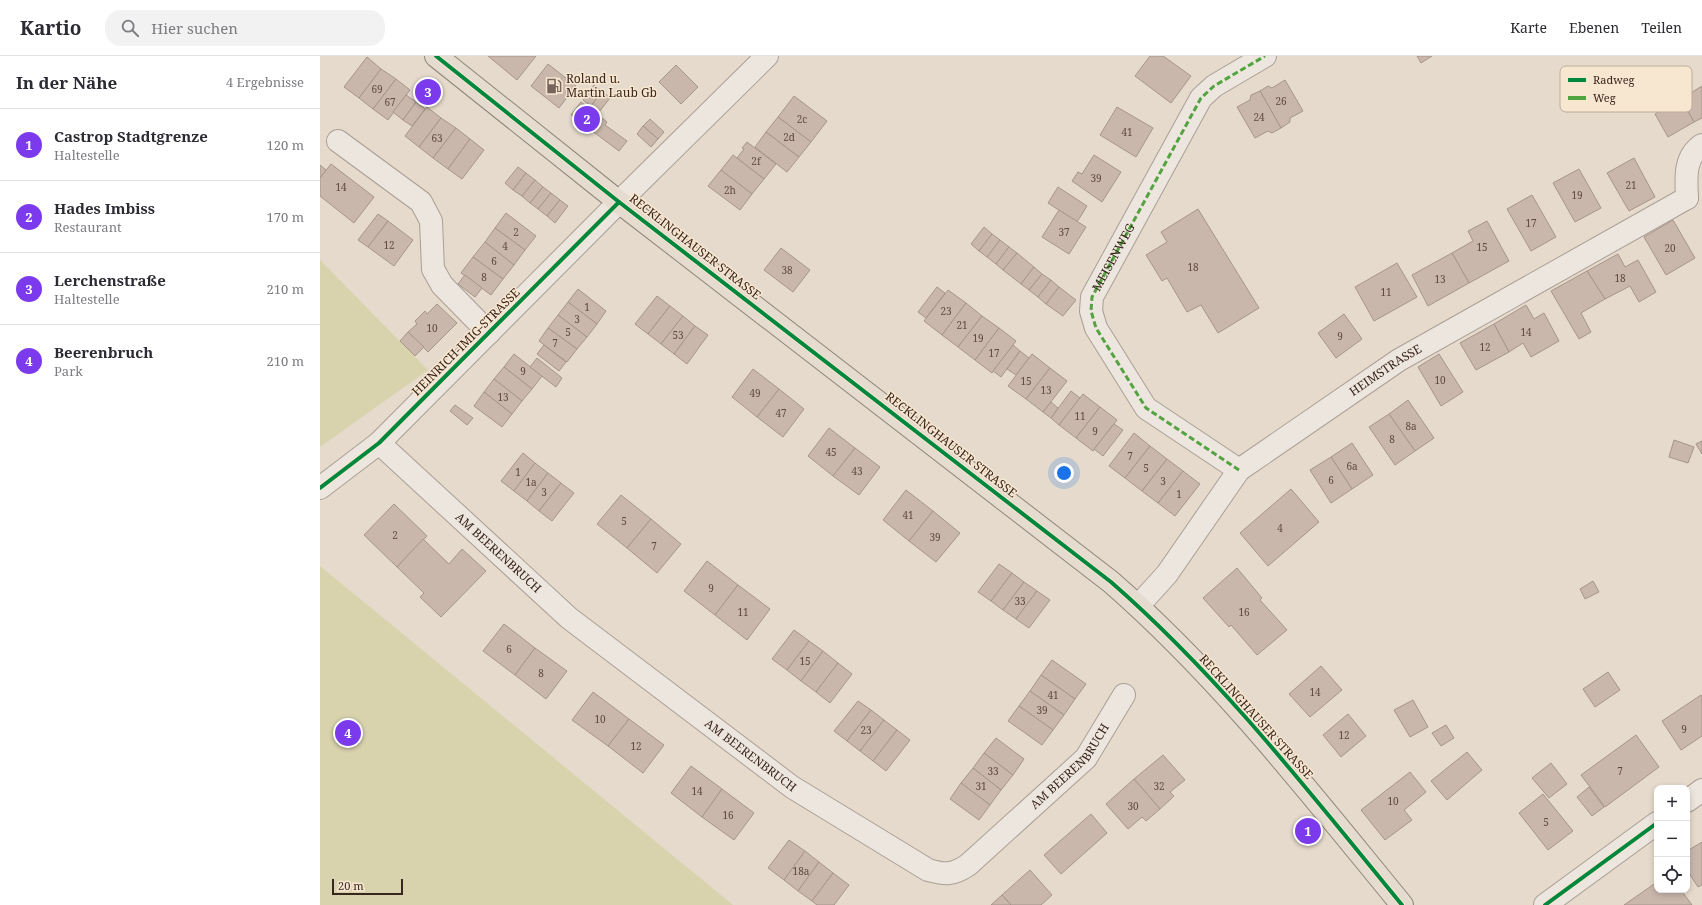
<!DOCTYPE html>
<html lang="de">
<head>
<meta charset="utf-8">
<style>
	:root { --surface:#fff; --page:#f2f2f3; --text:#2b2b33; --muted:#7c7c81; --line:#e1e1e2; --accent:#7c3aed }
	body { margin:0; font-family:"Noto Serif",serif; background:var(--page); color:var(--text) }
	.controls { position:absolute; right:12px; bottom:12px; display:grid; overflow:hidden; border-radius:8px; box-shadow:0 2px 6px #0003 }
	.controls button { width:36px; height:36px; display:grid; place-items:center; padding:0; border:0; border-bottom:1px solid var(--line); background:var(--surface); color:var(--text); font:20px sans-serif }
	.scale { position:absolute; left:12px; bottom:10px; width:71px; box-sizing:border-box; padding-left:4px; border:2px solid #39261c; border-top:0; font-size:11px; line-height:14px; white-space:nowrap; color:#39261c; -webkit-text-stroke:3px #f7e6d0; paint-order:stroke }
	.you { position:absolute; left:744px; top:417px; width:14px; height:14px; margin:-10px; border:3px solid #fff; border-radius:50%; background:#1a73e8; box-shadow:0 0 0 6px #1a73e833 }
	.badge { display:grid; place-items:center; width:26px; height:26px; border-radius:50%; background:var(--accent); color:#fff; font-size:13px; font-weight:700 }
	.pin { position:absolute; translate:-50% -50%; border:2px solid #fff; box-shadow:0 1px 4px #0006 }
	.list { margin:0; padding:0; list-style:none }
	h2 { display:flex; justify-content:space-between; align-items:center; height:52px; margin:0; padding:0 16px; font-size:17px }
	h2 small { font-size:13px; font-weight:400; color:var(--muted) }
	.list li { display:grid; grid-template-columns:26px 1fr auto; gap:12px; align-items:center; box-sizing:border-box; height:72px; padding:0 16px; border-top:1px solid var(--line) }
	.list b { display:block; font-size:15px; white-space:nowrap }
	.list p { margin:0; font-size:13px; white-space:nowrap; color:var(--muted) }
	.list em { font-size:13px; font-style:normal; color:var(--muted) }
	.icon { flex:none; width:22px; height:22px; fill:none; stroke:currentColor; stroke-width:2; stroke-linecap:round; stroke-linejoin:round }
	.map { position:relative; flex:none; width:1382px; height:849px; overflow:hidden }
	header { display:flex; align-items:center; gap:24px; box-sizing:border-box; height:56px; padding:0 20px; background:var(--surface); border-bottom:1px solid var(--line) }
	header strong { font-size:19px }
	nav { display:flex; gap:22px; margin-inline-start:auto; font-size:14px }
	.search { width:280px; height:36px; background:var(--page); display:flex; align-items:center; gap:10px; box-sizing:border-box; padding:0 14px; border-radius:16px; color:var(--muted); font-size:15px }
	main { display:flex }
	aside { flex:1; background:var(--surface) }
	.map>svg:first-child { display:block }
	.green { fill:#d9d3ad }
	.building { fill:#cab7ac; stroke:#a5958a }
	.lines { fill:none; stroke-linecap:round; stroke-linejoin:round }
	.minor-casing { stroke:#aa9f95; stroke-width:24 }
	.major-casing { stroke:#90857b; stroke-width:24 }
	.minor { stroke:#ede6de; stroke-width:22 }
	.major { stroke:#e5dbce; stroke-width:22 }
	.quiet { stroke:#53a341; stroke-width:3; stroke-dasharray:6 3; stroke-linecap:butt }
	.cycleway-casing { stroke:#f7e6d0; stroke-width:6 }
	.cycleway { stroke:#00873e; stroke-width:4 }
	.labels { text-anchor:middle; stroke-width:3; stroke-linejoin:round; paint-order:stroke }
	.number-label { font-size:10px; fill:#5d4a40 }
	.poi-label { font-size:12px; fill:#39261c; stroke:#f7e6d0; text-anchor:start }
	.street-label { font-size:12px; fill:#39261c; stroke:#f7e6d0 }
	.key { fill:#f7e6d0; stroke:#beac9a; stroke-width:1 }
	.key-label { font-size:11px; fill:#39261c }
</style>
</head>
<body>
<header>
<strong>Kartio</strong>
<div class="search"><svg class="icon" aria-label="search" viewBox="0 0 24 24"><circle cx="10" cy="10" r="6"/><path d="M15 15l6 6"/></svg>Hier suchen</div>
<nav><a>Karte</a><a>Ebenen</a><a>Teilen</a></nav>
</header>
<main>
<aside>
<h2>In der Nähe<small>4 Ergebnisse</small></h2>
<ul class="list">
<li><span class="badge">1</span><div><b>Castrop Stadtgrenze</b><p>Haltestelle</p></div><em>120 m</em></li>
<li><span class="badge">2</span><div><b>Hades Imbiss</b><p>Restaurant</p></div><em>170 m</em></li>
<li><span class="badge">3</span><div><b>Lerchenstraße</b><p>Haltestelle</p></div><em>210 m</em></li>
<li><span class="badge">4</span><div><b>Beerenbruch</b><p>Park</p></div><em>210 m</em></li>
</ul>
</aside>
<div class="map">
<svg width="1382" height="849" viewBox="0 0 1382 849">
	<rect width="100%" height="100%" fill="#e5dacb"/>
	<g class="green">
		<polygon points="0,204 108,314 0,391"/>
		<polygon points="0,510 413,849 0,849"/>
	</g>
	<g class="building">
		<polygon points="168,0 216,0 197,24"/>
		<polygon points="830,0 843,0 871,20 851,47 815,20"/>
		<polygon points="1097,0 1112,0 1101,7"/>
		<polygon points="47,1 61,13 39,42 24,31"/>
		<polygon points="228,8 256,30 239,52 211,30"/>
		<polygon points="356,9 378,31 361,48 339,26"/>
		<polygon points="61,13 76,23 53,53 39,42"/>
		<polygon points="76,23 90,34 68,64 53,53"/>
		<polygon points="965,24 983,55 970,62 970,66 961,72 940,35 948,30 952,32"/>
		<polygon points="274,29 282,35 271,50 263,44"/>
		<polygon points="1382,30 1382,62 1374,66 1361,43"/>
		<polygon points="282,35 290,42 279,56 271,50"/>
		<polygon points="940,35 961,72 952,77 948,75 935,82 917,51 930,44 931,39"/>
		<polygon points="86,39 96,46 83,64 73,56"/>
		<polygon points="474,40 507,65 491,86 458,61"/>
		<polygon points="1361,43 1374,66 1348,81 1335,58"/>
		<polygon points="96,46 105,53 92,70 83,64"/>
		<polygon points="261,46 287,66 285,69 307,85 299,95 251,59"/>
		<polygon points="107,51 121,62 99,91 85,80"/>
		<polygon points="797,51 833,72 816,101 780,79"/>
		<polygon points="458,61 491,86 479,101 446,76"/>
		<polygon points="121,62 136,72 113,102 99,91"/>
		<polygon points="330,63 344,76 338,83 323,70"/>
		<polygon points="323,70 338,83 331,91 317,78"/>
		<polygon points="136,72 150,83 128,113 113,102"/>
		<polygon points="446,76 479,101 467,116 435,91"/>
		<polygon points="150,83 164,94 142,123 128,113"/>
		<polygon points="427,86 456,108 444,123 417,102 424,93 422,92"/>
		<polygon points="413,99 444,123 432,138 401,114"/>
		<polygon points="774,99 801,116 782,146 752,125 758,116 762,118"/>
		<polygon points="1314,102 1335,141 1309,155 1287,117"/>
		<polygon points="11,108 54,141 34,167 0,140 0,122"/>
		<polygon points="0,109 6,114 0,122"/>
		<polygon points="198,111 206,117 193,134 185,127"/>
		<polygon points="1259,113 1281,152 1255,166 1233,127"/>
		<polygon points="401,114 432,138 420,154 388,130"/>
		<polygon points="206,117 215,124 202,140 193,134"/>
		<polygon points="215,124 223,131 210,147 202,140"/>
		<polygon points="223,131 231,137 218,153 210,147"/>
		<polygon points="738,131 767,150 757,166 728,147"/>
		<polygon points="231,137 240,144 227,160 218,153"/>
		<polygon points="1212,139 1236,181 1211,195 1187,153"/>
		<polygon points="240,144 248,150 235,167 227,160"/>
		<polygon points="878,153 939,252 898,277 881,249 867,256 847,222 842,225 826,199 847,186 841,176"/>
		<polygon points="739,154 766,171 749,198 722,181"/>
		<polygon points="186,157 216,180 205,194 175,172"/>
		<polygon points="58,158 68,165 48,191 38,184"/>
		<polygon points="1353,164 1375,202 1346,219 1324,181"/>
		<polygon points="68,165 93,184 74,210 48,191"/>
		<polygon points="1167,165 1189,205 1149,227 1132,197 1153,185 1148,175"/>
		<polygon points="664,171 672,178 659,195 651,188"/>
		<polygon points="175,172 205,194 194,209 165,186"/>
		<polygon points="672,178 680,184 667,201 659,195"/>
		<polygon points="680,184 689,191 676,208 667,201"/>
		<polygon points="165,186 194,209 183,223 153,201"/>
		<polygon points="689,191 697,197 683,214 676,208"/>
		<polygon points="461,192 490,214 473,236 444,214"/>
		<polygon points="697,197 714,211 701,228 683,214"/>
		<polygon points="1132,197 1149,227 1108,250 1092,219"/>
		<polygon points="1298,198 1305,211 1318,204 1336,236 1319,246 1310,230 1285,243 1267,215"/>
		<polygon points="153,201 183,223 171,239 141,217"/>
		<polygon points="1077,207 1097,241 1054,265 1035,231"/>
		<polygon points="714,211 722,218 709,234 701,228"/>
		<polygon points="1267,215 1285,243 1261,257 1271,276 1259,283 1231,235"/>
		<polygon points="722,218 731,224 718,241 709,234"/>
		<polygon points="145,219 162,232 155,241 138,228"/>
		<polygon points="731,224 739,231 726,248 718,241"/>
		<polygon points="617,231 625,237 606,262 598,256"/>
		<polygon points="739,231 756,244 743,260 726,248"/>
		<polygon points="258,233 286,255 277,268 248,246"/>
		<polygon points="628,234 646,247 622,279 604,265"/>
		<polygon points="337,240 350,250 328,278 315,268"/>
		<polygon points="248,246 277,268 267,281 238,259"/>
		<polygon points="646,247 662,260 638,291 622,279"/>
		<polygon points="117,248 137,267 108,296 88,276 97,268 95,265 105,255 107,258"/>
		<polygon points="1206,249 1214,263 1224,257 1239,285 1211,301 1203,287 1189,296 1174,268"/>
		<polygon points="350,250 363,260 341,288 328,278"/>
		<polygon points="1024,258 1042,283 1016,302 998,277"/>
		<polygon points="238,259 267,281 257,293 228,272"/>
		<polygon points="363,260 375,270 354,298 341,288"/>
		<polygon points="662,260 679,272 655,304 638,291"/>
		<polygon points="1174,268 1189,296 1156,314 1140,287"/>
		<polygon points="375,270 388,279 367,308 354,298"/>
		<polygon points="228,272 257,293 247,306 219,285"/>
		<polygon points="679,272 696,285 672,317 655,304"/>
		<polygon points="88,276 104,291 95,300 80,285"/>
		<polygon points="224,289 246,306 239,315 217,298"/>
		<polygon points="693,289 700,295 681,321 673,315"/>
		<polygon points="700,295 709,302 696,319 687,313"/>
		<polygon points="194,298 222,320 212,333 184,311"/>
		<polygon points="712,298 730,312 706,343 688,330"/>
		<polygon points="1119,298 1143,336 1121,350 1098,311"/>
		<polygon points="217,302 242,322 236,331 210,311"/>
		<polygon points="184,311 212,333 202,345 174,323"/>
		<polygon points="730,312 747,325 723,356 706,343"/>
		<polygon points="433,313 459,333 437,361 412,341"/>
		<polygon points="174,323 202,345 192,358 164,336"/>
		<polygon points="459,333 484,353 463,381 437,361"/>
		<polygon points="751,335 760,342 739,369 731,362"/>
		<polygon points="164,336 192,358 182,371 154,350"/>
		<polygon points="763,338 780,351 756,382 739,369"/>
		<polygon points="1088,344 1114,382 1095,395 1069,358"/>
		<polygon points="731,346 738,352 731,362 723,356"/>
		<polygon points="135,349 153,362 147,369 130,355"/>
		<polygon points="780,351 797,364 773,395 756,382"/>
		<polygon points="1069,358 1095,395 1075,409 1049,371"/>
		<polygon points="794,368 803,374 783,400 774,393"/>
		<polygon points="509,372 535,392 513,420 488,400"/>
		<polygon points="814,377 830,390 805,422 789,410"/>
		<polygon points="1354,384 1374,391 1368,407 1349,401"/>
		<polygon points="1382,385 1382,398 1376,388"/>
		<polygon points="1032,387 1053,419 1032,433 1011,401"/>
		<polygon points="830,390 847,403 822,435 805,422"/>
		<polygon points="535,392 560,411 539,439 513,420"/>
		<polygon points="203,397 215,407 194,435 181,425"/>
		<polygon points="1011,401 1032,433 1011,447 990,414"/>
		<polygon points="847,403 863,415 838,447 822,435"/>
		<polygon points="215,407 228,417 207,445 194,435"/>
		<polygon points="863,415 880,428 855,460 838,447"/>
		<polygon points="228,417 241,427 219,455 207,445"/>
		<polygon points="241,427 254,437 232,465 219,455"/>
		<polygon points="971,433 999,466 948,510 920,477"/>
		<polygon points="586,434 613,455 589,485 563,464"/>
		<polygon points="301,439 331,463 307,492 277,468"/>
		<polygon points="74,448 107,480 77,511 44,479"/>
		<polygon points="613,455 640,477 616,506 589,485"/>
		<polygon points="331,463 361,488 337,517 307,492"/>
		<polygon points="103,483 129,508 142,493 166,515 121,561 100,541 104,537 77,511"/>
		<polygon points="387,505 418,529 395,559 364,535"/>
		<polygon points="679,508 692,517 671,545 658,536"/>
		<polygon points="917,512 942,542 940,544 967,574 937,599 911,569 909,571 883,542"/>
		<polygon points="692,517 704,526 683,554 671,545"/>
		<polygon points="1273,525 1279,536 1265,543 1260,533"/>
		<polygon points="704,526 717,535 696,563 683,554"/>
		<polygon points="418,529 450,553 427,584 395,559"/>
		<polygon points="717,535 730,544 709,572 696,563"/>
		<polygon points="184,568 215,592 195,619 163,595"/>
		<polygon points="474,574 489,585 467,614 452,603"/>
		<polygon points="489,585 503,595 481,625 467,614"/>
		<polygon points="215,592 247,615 226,643 195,619"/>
		<polygon points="503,595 518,607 496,636 481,625"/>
		<polygon points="732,604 766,628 755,643 721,619"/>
		<polygon points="518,607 532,618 510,647 496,636"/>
		<polygon points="1001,610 1022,634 990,661 969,638"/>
		<polygon points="1288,616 1300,634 1275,651 1263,633"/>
		<polygon points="721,619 755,643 744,659 710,635"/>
		<polygon points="710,635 744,659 733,674 699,650"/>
		<polygon points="273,636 309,663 288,690 252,664"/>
		<polygon points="1381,639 1382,641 1382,680 1361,694 1342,665"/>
		<polygon points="1093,644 1108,671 1090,681 1074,654"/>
		<polygon points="538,645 551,654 527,685 514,675"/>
		<polygon points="699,650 733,674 722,689 688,665"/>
		<polygon points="551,654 564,664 540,695 527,685"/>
		<polygon points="1028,658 1046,680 1021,701 1003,679"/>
		<polygon points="309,663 344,689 323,717 288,690"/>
		<polygon points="564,664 577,674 553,705 540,695"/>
		<polygon points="1126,669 1134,682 1121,690 1112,677"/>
		<polygon points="577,674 590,684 566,715 553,705"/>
		<polygon points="1316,679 1339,711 1285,751 1261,719"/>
		<polygon points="676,682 704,703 693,719 664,697"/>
		<polygon points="1147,696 1162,714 1127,744 1111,725"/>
		<polygon points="664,697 693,719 681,734 653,712"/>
		<polygon points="843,699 865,724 850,736 854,740 840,753 814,723"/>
		<polygon points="1231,707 1247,728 1229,742 1212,722"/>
		<polygon points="371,710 402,733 382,761 351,737"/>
		<polygon points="653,712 681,734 670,749 641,727"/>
		<polygon points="1090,716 1106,736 1084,754 1092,764 1065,784 1041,754"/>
		<polygon points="814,723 840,753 826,765 822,761 808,773 786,748"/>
		<polygon points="641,727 670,749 659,764 630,743"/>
		<polygon points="1269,731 1284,751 1272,760 1257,741"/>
		<polygon points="402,733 434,757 414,784 382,761"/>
		<polygon points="1223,738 1253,775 1228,794 1199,757"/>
		<polygon points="771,758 787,777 741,818 724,799"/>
		<polygon points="469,784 485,795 464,824 448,812"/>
		<polygon points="1382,786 1382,829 1378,831 1367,814 1367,795"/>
		<polygon points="485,795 499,806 478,835 464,824"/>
		<polygon points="499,806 513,817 492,845 478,835"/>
		<polygon points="710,814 732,839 721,849 691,849 682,839"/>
		<polygon points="513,817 529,829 514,849 497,849 492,845"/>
		<polygon points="1337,826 1337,834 1361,834 1372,849 1304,849"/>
		<polygon points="682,839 691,849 671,849"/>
	</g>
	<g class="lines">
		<defs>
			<g id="minor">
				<polyline points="18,85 101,146 111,165 113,213 122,229 169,277"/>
				<path d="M 1367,142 C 1366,122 1364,101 1382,89"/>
				<path id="s1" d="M 59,387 L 249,562 L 472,731 L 608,814 C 626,819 633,819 648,809 L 766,702 L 804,639"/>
				<path id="s2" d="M 919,414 L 826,352 L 776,272 L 771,255 L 772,241 L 881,42 L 894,30 L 945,0"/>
				<polyline points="0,432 59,387 299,146 447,0"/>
				<path id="s3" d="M 818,550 L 847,518 L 919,414 L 1079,304 L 1367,142"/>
				<polyline points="1367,745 1382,734"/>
				<polyline points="1225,849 1337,767"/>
			</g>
			<path id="major" d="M 116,0 L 299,146 L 791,526 C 901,622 990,737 1082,849"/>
		</defs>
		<use href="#minor" class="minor-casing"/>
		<use href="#major" class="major-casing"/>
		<use href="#minor" class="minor"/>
		<use href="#major" class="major"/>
		<polyline class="quiet" points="919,414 826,352 776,272 771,255 772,241 881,42 894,30 945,0"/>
		<defs>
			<g id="cycleway">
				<path d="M 116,0 L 299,146 L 791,526 C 901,622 990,737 1082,849"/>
				<polyline points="0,432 59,387 299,146"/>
				<polyline points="1225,849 1337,767"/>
			</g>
		</defs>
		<use href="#cycleway" class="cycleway-casing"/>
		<use href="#cycleway" class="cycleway"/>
	</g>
	<defs>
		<symbol id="fuel-bare" viewBox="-9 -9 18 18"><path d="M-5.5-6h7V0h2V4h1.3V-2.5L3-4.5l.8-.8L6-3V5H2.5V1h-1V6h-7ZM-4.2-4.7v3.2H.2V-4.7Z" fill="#756559" stroke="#f7e6d0" stroke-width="2.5" paint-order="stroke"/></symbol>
	</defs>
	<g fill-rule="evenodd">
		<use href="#fuel-bare" x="223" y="19" width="22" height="22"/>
	</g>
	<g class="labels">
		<g class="number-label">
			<text x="57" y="37">69</text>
			<text x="961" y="49">26</text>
			<text x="70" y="50">67</text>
			<text x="939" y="65">24</text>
			<text x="482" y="67">2c</text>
			<text x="807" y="80">41</text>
			<text x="469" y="85">2d</text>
			<text x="117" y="86">63</text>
			<text x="436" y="109">2f</text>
			<text x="776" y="126">39</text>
			<text x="1311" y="133">21</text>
			<text x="21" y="135">14</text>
			<text x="410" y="138">2h</text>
			<text x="1257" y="143">19</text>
			<text x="1211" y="171">17</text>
			<text x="196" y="180">2</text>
			<text x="744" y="180">37</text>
			<text x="69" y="193">12</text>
			<text x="185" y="194">4</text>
			<text x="1162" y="195">15</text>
			<text x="1350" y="196">20</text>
			<text x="174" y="209">6</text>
			<text x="873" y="215">18</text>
			<text x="467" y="218">38</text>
			<text x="164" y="225">8</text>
			<text x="1300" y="226">18</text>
			<text x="1120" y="227">13</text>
			<text x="1066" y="240">11</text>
			<text x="267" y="255">1</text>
			<text x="626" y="259">23</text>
			<text x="257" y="267">3</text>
			<text x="642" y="273">21</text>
			<text x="112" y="276">10</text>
			<text x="248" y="280">5</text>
			<text x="1206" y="280">14</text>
			<text x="358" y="283">53</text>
			<text x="1020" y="284">9</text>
			<text x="658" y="286">19</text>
			<text x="235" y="291">7</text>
			<text x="1165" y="295">12</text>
			<text x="674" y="301">17</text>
			<text x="203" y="319">9</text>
			<text x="1120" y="328">10</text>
			<text x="706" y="329">15</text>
			<text x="726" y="338">13</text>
			<text x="435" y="341">49</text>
			<text x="183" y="345">13</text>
			<text x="461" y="361">47</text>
			<text x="760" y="364">11</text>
			<text x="1091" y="374">8a</text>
			<text x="775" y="379">9</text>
			<text x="1072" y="387">8</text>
			<text x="511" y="400">45</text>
			<text x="810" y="404">7</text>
			<text x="1032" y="414">6a</text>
			<text x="826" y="416">5</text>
			<text x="537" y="419">43</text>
			<text x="198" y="420">1</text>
			<text x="1011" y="428">6</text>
			<text x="843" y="429">3</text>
			<text x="211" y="430">1a</text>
			<text x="224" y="440">3</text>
			<text x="859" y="442">1</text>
			<text x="588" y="463">41</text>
			<text x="304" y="469">5</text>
			<text x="960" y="476">4</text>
			<text x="75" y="483">2</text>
			<text x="615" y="485">39</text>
			<text x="334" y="494">7</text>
			<text x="391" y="536">9</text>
			<text x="700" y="549">33</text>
			<text x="423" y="560">11</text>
			<text x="924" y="560">16</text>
			<text x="189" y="597">6</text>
			<text x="485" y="609">15</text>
			<text x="221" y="621">8</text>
			<text x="995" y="640">14</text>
			<text x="733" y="643">41</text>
			<text x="722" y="658">39</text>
			<text x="280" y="667">10</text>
			<text x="1364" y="677">9</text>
			<text x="546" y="678">23</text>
			<text x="1024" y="683">12</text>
			<text x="316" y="694">12</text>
			<text x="673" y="719">33</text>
			<text x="1300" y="719">7</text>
			<text x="661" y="734">31</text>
			<text x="839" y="734">32</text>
			<text x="377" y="739">14</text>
			<text x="1073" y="749">10</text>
			<text x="813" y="754">30</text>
			<text x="408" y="763">16</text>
			<text x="1226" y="770">5</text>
			<text x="481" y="819">18a</text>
		</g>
		<g class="poi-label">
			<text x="246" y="27">Roland u.<tspan x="246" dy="14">Martin Laub Gb</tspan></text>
		</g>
		<g class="street-label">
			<text transform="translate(375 191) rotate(38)" y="4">RECKLINGHAUSER STRASSE</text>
			<text dy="4" stroke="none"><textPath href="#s2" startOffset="283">MEISENWEG</textPath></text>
			<text transform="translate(146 286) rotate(-45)" y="4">HEINRICH-IMIG-STRASSE</text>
			<text dy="4" stroke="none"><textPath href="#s3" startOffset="347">HEIMSTRASSE</textPath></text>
			<text transform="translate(631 389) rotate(38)" y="4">RECKLINGHAUSER STRASSE</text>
			<text dy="4" stroke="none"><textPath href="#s1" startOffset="162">AM BEERENBRUCH</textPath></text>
			<text transform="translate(936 661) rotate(48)" y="4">RECKLINGHAUSER STRASSE</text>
			<text dy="4" stroke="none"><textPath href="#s1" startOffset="486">AM BEERENBRUCH</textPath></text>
			<text dy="4" stroke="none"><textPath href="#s1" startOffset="882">AM BEERENBRUCH</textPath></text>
		</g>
	</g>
	<rect x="1240" y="10" width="132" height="46" rx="6" class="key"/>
	<rect x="1248" y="22" width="18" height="4" fill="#00873e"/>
	<rect x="1248" y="40" width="18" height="4" fill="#53a341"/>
	<g class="key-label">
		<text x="1273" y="28">Radweg</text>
		<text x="1273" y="46">Weg</text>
	</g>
</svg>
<div class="controls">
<button>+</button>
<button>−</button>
<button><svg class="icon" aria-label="locate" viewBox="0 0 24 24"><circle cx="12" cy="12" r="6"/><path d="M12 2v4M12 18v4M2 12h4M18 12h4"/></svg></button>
</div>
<div class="scale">20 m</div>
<div class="you"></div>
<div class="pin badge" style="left:988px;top:775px">1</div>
<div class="pin badge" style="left:267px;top:63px">2</div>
<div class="pin badge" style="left:108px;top:36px">3</div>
<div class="pin badge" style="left:28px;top:677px">4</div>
</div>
</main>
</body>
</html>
